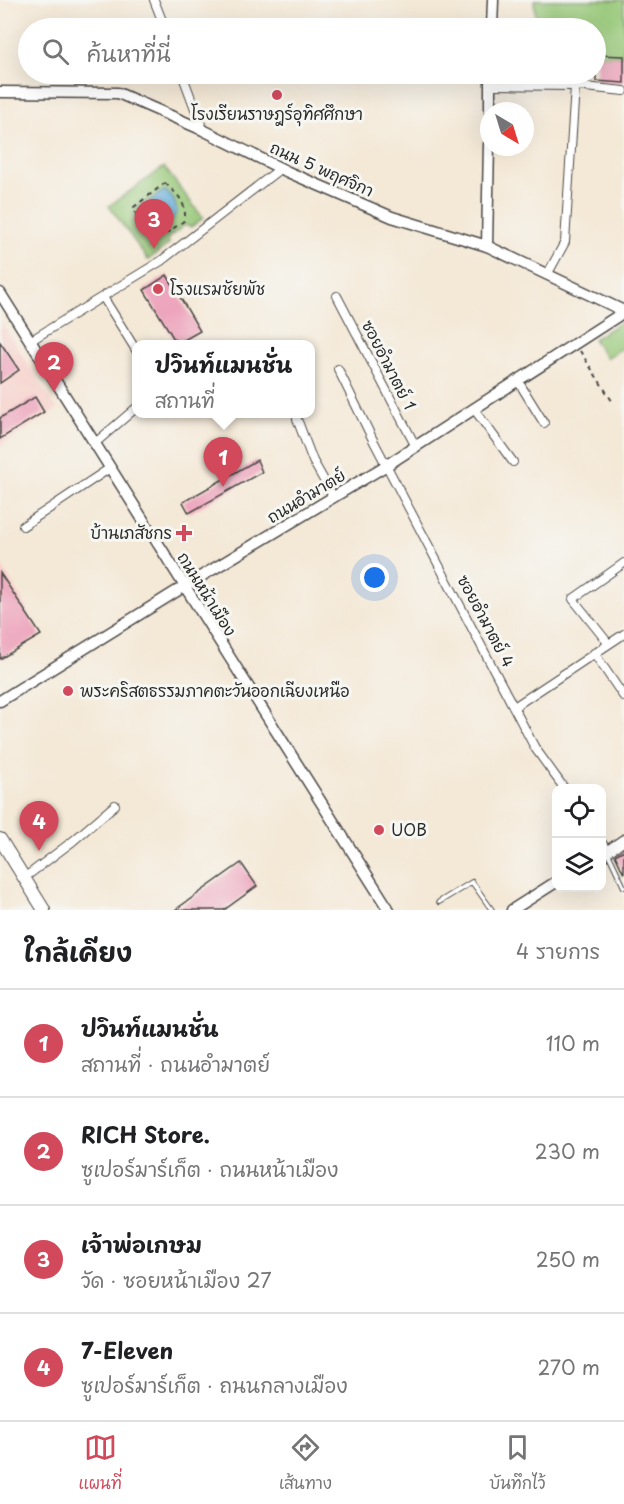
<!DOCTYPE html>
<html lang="th">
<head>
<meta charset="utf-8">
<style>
	:root { --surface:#fff; --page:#f2f2f2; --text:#202124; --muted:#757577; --line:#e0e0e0; --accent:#d1495b }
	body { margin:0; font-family:"Playpen Sans","Playpen Sans Thai",sans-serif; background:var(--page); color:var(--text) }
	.controls { position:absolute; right:18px; bottom:18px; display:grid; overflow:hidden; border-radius:12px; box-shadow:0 6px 24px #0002 }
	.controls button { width:54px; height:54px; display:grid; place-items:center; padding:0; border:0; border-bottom:2px solid var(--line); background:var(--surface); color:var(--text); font:30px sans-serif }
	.compass { position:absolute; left:480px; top:102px; width:54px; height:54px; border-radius:50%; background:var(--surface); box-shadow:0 6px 24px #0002; rotate:142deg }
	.you { position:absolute; left:375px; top:578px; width:21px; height:21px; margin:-15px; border:4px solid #fff; border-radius:50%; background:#1a73e8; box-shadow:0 0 0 9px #1a73e833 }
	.badge { display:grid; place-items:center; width:39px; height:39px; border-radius:50%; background:var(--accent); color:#fff; font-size:20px; font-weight:700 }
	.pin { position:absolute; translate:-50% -50px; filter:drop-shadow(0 2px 3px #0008) }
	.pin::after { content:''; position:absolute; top:32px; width:21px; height:18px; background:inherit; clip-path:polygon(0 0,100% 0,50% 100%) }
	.popup { position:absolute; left:132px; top:340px; width:183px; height:78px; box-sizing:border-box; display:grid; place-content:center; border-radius:12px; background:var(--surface); filter:drop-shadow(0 2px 4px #0005); font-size:20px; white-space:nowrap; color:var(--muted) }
	.popup b { font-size:22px; color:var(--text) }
	.popup::after { content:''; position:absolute; left:50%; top:100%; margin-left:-12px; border:12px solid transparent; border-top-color:var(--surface) }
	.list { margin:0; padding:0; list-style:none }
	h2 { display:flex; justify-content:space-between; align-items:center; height:78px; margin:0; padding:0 24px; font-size:26px }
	h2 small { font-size:20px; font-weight:400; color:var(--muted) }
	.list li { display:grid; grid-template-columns:39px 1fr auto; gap:18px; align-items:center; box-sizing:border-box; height:108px; padding:0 24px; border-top:2px solid var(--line) }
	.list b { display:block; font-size:22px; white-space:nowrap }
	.list p { margin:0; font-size:20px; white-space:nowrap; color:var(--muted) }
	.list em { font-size:20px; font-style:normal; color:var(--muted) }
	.icon { flex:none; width:33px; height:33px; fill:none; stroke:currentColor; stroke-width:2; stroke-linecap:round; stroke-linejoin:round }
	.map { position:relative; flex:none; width:624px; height:910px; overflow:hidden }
	.search { position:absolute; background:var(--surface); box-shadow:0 6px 24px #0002; left:18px; right:18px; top:18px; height:66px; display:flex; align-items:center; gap:15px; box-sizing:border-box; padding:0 21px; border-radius:33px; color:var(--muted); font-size:22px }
	.sheet { height:510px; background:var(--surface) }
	nav { display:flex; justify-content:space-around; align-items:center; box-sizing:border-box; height:84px; border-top:2px solid var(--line); background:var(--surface); font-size:16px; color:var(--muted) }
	nav a { display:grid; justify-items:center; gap:3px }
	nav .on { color:var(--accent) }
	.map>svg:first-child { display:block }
	.built { fill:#f7d0ca }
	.green { fill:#96c777; stroke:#607951; stroke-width:1.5 }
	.water { fill:#61abd9; stroke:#466b82; stroke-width:1.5 }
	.building { fill:#eda3bb }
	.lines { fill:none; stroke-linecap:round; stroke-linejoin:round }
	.service-casing { stroke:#494745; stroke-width:6 }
	.minor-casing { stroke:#494745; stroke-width:10 }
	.tertiary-casing { stroke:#494745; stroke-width:13 }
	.secondary-casing { stroke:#494745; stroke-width:14 }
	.path { stroke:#494745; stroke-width:2; stroke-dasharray:4.5 4.5; stroke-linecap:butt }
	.service { stroke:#fff; stroke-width:4 }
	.minor { stroke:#fff; stroke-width:8 }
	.tertiary { stroke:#fff; stroke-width:10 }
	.secondary { stroke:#fff; stroke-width:12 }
	.poi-dot { fill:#d1495b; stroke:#f6f6f2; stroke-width:2 }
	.labels { text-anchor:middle; stroke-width:6; stroke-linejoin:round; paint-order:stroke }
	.poi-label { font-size:16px; fill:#2b2b2b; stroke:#f6f6f2; text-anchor:start }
	.street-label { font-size:16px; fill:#2b2b2b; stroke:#f6f6f2 }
</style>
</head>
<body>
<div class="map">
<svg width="624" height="910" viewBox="0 0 624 910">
	<rect width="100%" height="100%" fill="#f6f6f2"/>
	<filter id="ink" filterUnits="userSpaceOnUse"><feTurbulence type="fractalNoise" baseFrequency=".0167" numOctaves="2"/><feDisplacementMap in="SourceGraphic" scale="12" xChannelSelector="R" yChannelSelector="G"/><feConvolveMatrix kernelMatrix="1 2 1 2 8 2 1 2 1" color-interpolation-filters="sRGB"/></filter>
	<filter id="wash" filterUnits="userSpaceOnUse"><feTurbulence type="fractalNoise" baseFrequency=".008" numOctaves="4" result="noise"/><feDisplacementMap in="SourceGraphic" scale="24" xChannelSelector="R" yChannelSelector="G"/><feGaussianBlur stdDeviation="1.35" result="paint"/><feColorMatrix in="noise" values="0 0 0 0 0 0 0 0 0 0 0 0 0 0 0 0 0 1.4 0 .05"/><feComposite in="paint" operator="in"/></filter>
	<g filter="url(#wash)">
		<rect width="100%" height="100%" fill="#f4e8d6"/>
		<g class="built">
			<polygon points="0,321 57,409 0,446"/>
			<polygon points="0,562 28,610 0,627"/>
		</g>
		<g class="green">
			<polygon points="534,0 624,0 624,56 596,55 596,28 537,28"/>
			<rect x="543" y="74" width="36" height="6"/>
			<polygon points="164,167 203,218 191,227 185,225 168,238 169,244 148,260 109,206"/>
			<polygon points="624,320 624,347 606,358 593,339"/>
		</g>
		<polygon class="water" points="165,190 174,200 177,211 172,221 162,227 151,222 141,207"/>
		<g id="blocks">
			<g class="building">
				<polygon points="596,55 624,56 624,83 596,81"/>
				<polygon points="167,275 200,331 177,344 144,290"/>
				<polygon points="0,342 19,370 0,383"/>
				<polygon points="35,397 44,412 0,439 0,418"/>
				<polygon points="257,460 262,472 189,513 183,502"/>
				<polygon points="0,573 41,635 0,659"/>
				<polygon points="624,850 624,874 615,855"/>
				<polygon points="241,863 257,886 224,910 175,910"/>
			</g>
		</g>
	</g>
	<g filter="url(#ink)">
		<use href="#blocks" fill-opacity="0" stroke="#494745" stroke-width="1.5"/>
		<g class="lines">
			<defs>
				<g id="service">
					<polyline points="608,853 624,887"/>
					<polyline points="439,902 472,882 492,910"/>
				</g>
				<g id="minor">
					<polyline points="154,0 165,28"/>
					<polyline points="182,74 203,130"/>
					<polyline points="490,85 575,86 624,91"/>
					<polyline points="547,275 565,242 575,86"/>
					<polyline points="337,296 416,447"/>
					<polyline points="103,297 136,350"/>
					<polyline points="30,341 161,261 281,168"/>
					<polyline points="338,369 372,438 535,748 564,788"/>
					<polyline points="518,381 544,423"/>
					<polyline points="474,409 513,462"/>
					<polyline points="297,419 313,461 334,498"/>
					<polyline points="94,444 136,408"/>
					<polyline points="23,526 110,468"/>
					<polyline points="608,643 573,599 624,563"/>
					<polyline points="594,653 624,697"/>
					<polyline points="514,707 624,634"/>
					<polyline points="602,843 607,851"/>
					<polyline points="24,878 73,841 115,805"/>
				</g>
				<g id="tertiary">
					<polyline points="492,28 493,0"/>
					<polyline points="0,92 118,93 203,130 288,172 392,217 487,246 624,311"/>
					<polyline points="490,111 490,74"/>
					<polyline points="487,246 489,144"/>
					<polyline points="0,293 389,910"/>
					<polyline points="0,701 185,586 387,465 624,312"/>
					<polyline points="602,855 624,840"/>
					<polyline points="512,910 556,882"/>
				</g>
				<polyline id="secondary" points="0,839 44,910"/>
			</defs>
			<use href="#service" class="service-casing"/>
			<use href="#minor" class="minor-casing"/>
			<use href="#tertiary" class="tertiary-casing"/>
			<use href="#secondary" class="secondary-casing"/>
			<g class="path">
				<path d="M 165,183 C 178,195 186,201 185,220 L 163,236 L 149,235 L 138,221 L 134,207 Z"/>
				<polyline points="580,351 614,404"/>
			</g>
			<use href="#service" class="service"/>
			<use href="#minor" class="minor"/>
			<use href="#tertiary" class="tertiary"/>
			<use href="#secondary" class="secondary"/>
		</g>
	</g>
	<g class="poi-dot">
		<circle cx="277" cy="95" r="6"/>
		<circle cx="158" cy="289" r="6"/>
		<path d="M181 524h6v6h6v6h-6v6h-6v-6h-6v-6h6z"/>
		<circle cx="68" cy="691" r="6"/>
		<circle cx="379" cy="830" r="6"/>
	</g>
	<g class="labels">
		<g class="poi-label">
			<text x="277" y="120" text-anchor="middle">โรงเรียนราษฎร์อุทิศศึกษา</text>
			<text x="170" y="295">โรงแรมชัยพัช</text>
			<text x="172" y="539" text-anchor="end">บ้านเภสัชกร</text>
			<text x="80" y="697">พระคริสตธรรมภาคตะวันออกเฉียงเหนือ</text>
			<text x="391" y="836">UOB</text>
		</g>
		<g class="street-label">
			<text transform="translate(322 169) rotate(24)" y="6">ถนน 5 พฤศจิกา</text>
			<text transform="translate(389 365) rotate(63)" y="6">ซอยอำมาตย์ 1</text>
			<text transform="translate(306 496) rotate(-31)" y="6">ถนนอำมาตย์</text>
			<text transform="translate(207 594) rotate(58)" y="6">ถนนหน้าเมือง</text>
			<text transform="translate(486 621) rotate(62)" y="6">ซอยอำมาตย์ 4</text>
		</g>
	</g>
</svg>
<div class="controls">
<button><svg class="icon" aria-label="locate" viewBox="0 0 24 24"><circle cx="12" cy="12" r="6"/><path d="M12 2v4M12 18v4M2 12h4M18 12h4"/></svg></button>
<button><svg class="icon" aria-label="layers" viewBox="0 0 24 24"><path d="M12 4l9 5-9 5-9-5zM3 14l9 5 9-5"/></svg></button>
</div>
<svg class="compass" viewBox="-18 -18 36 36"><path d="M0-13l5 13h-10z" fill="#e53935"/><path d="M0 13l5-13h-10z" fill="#757577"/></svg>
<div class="you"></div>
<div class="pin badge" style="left:223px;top:487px">1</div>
<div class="popup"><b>ปวินท์แมนชั่น</b>สถานที่</div>
<div class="pin badge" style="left:54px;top:392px">2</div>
<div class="pin badge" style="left:154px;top:249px">3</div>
<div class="pin badge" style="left:39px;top:851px">4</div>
<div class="search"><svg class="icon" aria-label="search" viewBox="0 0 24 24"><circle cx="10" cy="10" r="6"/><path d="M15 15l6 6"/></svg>ค้นหาที่นี่</div>
</div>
<section class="sheet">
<h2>ใกล้เคียง<small>4 รายการ</small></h2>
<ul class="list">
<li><span class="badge">1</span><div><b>ปวินท์แมนชั่น</b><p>สถานที่ · ถนนอำมาตย์</p></div><em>110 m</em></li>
<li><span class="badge">2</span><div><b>RICH Store.</b><p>ซูเปอร์มาร์เก็ต · ถนนหน้าเมือง</p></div><em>230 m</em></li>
<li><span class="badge">3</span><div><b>เจ้าพ่อเกษม</b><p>วัด · ซอยหน้าเมือง 27</p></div><em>250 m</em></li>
<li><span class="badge">4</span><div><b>7-Eleven</b><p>ซูเปอร์มาร์เก็ต · ถนนกลางเมือง</p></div><em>270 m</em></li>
</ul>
</section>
<nav>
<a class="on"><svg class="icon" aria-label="map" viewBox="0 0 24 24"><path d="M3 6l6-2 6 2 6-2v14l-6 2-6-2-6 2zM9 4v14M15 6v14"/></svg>แผนที่</a>
<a><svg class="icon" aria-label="directions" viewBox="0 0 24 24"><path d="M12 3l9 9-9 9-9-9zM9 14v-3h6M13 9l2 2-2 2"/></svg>เส้นทาง</a>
<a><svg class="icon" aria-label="saved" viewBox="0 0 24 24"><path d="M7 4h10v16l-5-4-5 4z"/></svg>บันทึกไว้</a>
</nav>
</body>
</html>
